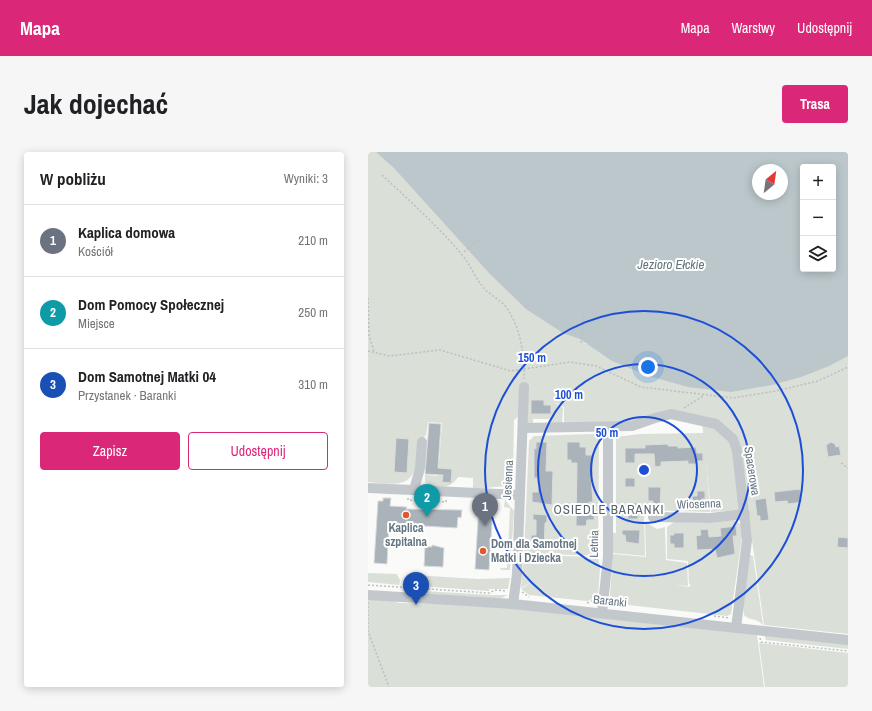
<!DOCTYPE html>
<html lang="pl">
<head>
<meta charset="utf-8">
<style>
	:root { --surface:#fff; --page:#f6f6f6; --text:#202124; --muted:#757577; --line:#e0e0e0; --accent:#db2777 }
	body { margin:0; font-family:"Archivo Narrow",sans-serif; background:var(--page); color:var(--text) }
	.controls { position:absolute; right:12px; top:12px; display:grid; overflow:hidden; border-radius:4px; box-shadow:0 2px 10px #0003 }
	.controls button { width:36px; height:36px; display:grid; place-items:center; padding:0; border:0; border-bottom:1px solid var(--line); background:var(--surface); color:var(--text); font:20px sans-serif }
	.compass { position:absolute; left:384px; top:12px; width:36px; height:36px; border-radius:50%; background:var(--surface); box-shadow:0 2px 10px #0003; rotate:29deg }
	.you { position:absolute; left:280px; top:215px; width:14px; height:14px; margin:-10px; border:3px solid #fff; border-radius:50%; background:#1a73e8; box-shadow:0 0 0 6px #1a73e833 }
	.badge { display:grid; place-items:center; width:26px; height:26px; border-radius:50%; background:var(--accent); color:#fff; font-size:13px; font-weight:700 }
	.pin { position:absolute; translate:-50% -33px; filter:drop-shadow(0 1px 2px #0008) }
	.pin::after { content:''; position:absolute; top:21px; width:14px; height:12px; background:inherit; clip-path:polygon(0 0,100% 0,50% 100%) }
	.list { margin:0; padding:0; list-style:none }
	h2 { display:flex; justify-content:space-between; align-items:center; height:52px; margin:0; padding:0 16px; font-size:17px }
	h2 small { font-size:13px; font-weight:400; color:var(--muted) }
	.list li { display:grid; grid-template-columns:26px 1fr auto; gap:12px; align-items:center; box-sizing:border-box; height:72px; padding:0 16px; border-top:1px solid var(--line) }
	.list b { display:block; font-size:15px; white-space:nowrap }
	.list p { margin:0; font-size:13px; white-space:nowrap; color:var(--muted) }
	.list em { font-size:13px; font-style:normal; color:var(--muted) }
	.actions { display:flex; gap:8px; padding:12px 16px }
	.actions a { flex:1; padding:9px 0; border:1px solid var(--accent); border-radius:4px; text-align:center; font-size:14px; color:var(--accent) }
	.actions .main { background:var(--accent); color:#fff }
	.icon { flex:none; width:22px; height:22px; fill:none; stroke:currentColor; stroke-width:2; stroke-linecap:round; stroke-linejoin:round }
	.map { position:relative; flex:none; width:480px; height:535px; overflow:hidden; border-radius:4px }
	header { display:flex; align-items:center; gap:24px; box-sizing:border-box; height:56px; padding:0 20px; background:var(--accent); color:#fff }
	header strong { font-size:19px }
	nav { display:flex; gap:22px; margin-inline-start:auto; font-size:14px }
	.intro { display:flex; align-items:center; justify-content:space-between; box-sizing:border-box; height:96px; padding:0 24px }
	h1 { margin:0; font-size:28px }
	.button { padding:10px 18px; border-radius:4px; background:var(--accent); color:#fff; font-size:14px; font-weight:700 }
	main { display:flex; gap:24px; padding:0 24px }
	aside { flex:1; background:var(--surface); border-radius:4px; box-shadow:0 2px 10px #0003 }
	.map>svg:first-child { display:block }
	.green { fill:#dadfd7 }
	.water { fill:#bbc7cb; fill-rule:evenodd }
	.building { fill:#aab3b9; stroke:#dcdcda }
	.lines { fill:none; stroke-linecap:round; stroke-linejoin:round }
	.path { stroke:#bbbfc2; stroke-width:1.5; stroke-dasharray:2 2; stroke-linecap:butt }
	.minor { stroke:#c3c8cc; stroke-width:10 }
	.ring { fill:none; stroke:#1d4ed8; stroke-width:2 }
	.poi-dot { fill:#e4572e; stroke:#fff; stroke-width:1.5 }
	.labels { text-anchor:middle; stroke-width:4; stroke-linejoin:round; paint-order:stroke }
	.street-label { font-size:12px; fill:#657683; stroke:#fff }
	.poi-label { font-size:12px; font-weight:bold; fill:#657683; stroke:#fff }
	.water-label { font-size:13px; font-style:italic; fill:#60757c; stroke:#fff }
	.neighbourhood-label { font-size:13px; letter-spacing:1px; fill:#57646e; stroke:#fff }
	.centre { fill:#1d4ed8; stroke:#fff; stroke-width:2 }
	.ring-label { font-size:12px; text-anchor:middle; font-weight:bold; fill:#1d4ed8; stroke:#fff; stroke-width:4; stroke-linejoin:round; paint-order:stroke }
</style>
</head>
<body>
<header>
<strong>Mapa</strong>
<nav><a>Mapa</a><a>Warstwy</a><a>Udostępnij</a></nav>
</header>
<div class="intro"><h1>Jak dojechać</h1><a class="button">Trasa</a></div>
<main>
<aside>
<h2>W pobliżu<small>Wyniki: 3</small></h2>
<ul class="list">
<li><span class="badge" style="background:#6b7280">1</span><div><b>Kaplica domowa</b><p>Kościół</p></div><em>210 m</em></li>
<li><span class="badge" style="background:#0f9aa8">2</span><div><b>Dom Pomocy Społecznej</b><p>Miejsce</p></div><em>250 m</em></li>
<li><span class="badge" style="background:#1a4fb4">3</span><div><b>Dom Samotnej Matki 04</b><p>Przystanek · Baranki</p></div><em>310 m</em></li>
</ul>
<div class="actions"><a class="main">Zapisz</a><a>Udostępnij</a></div>
</aside>
<div class="map">
<svg width="480" height="535" viewBox="0 0 480 535">
	<rect width="100%" height="100%" fill="#fafaf8"/>
	<g class="green">
		<path d="M 0,0 L 53,0 L 218,192 L 480,173 L 480,482 L 396,473 L 375,325 L 362,280 L 313,262 L 264,270 L 196,272 L 196,255 L 185,249 L 195,256 L 194,272 L 181,272 L 181,268 L 184,267 L 165,267 L 165,273 L 160,272 L 153,262 L 146,268 L 145,327 L 139,335 C 128,333 117,338 105,336 L 105,326 L 90,325 C 83,337 68,338 57,330 L 57,323 L 70,324 L 74,271 L 60,270 L 58,283 L 54,287 C 45,329 47,336 0,330 Z"/>
		<polygon points="334,270 342,272 364,291 373,358 343,360"/>
		<polygon points="336,281 342,360 276,358 277,404 245,401 245,381 248,381 248,285 272,282"/>
		<polygon points="226,282 231,288 230,404 156,401 161,289 166,284"/>
		<polygon points="137,348 146,359 142,418 133,418 132,416 139,416 142,356 136,355"/>
		<polygon points="366,368 373,373 375,378 363,462 359,464 251,452 243,447 242,443 245,402 278,405 277,370 289,377 297,375 298,408 319,411 320,434 306,433 321,435 323,433 321,432 320,409 299,407 299,375 306,370 342,371"/>
		<polygon points="156,403 230,405 232,415 230,445 219,449 161,443 153,437 167,428 175,428 167,428 153,436"/>
		<path d="M 382,403 L 385,404 L 395,473 C 388,465 381,469 376,463 L 375,453 Z"/>
		<polygon points="0,421 29,422 32,428 31,433 0,430"/>
		<polygon points="44,423 110,427 142,426 140,437 121,437 121,439 36,433 39,424"/>
		<polygon points="36,438 125,443 140,443 131,447 38,440"/>
		<polygon points="0,447 22,448 31,451 81,452 145,456 389,483 396,535 0,535"/>
		<polygon points="396,483 480,492 480,497 398,488"/>
		<polygon points="391,491 480,501 480,535 397,535"/>
	</g>
	<path class="water" d="M 8,0 L 480,0 L 480,204 L 461,214 L 433,225 L 404,233 L 363,240 L 320,235 L 281,224 L 244,209 L 212,187 L 195,181 L 158,157 L 122,122 L 26,16 ZM 435,15 L 465,15 L 465,117 L 435,117 ZM 390,18 L 414,18 L 414,42 L 390,42 Z"/>
	<g class="building">
		<polygon points="163,248 176,248 176,253 183,253 183,262 163,262"/>
		<polygon points="61,271 73,272 70,316 84,317 83,331 74,330 75,323 57,322"/>
		<polygon points="28,286 41,287 39,321 26,320"/>
		<polygon points="168,290 179,290 178,319 185,319 184,353 164,350 164,340 170,340 170,326 166,326 166,296 168,297"/>
		<polygon points="199,290 212,290 212,295 218,295 218,303 225,303 225,324 223,324 225,350 221,350 221,360 226,360 226,368 219,368 218,374 208,374 209,311 203,311 203,308 199,308"/>
		<polygon points="463,290 467,292 468,295 471,294 473,303 460,305 458,293"/>
		<polygon points="300,292 300,294 310,294 310,296 328,295 329,301 335,301 335,309 329,309 329,312 320,312 320,309 293,310 293,314 287,315 286,302 267,302 267,311 257,311 257,296 277,296 277,293"/>
		<rect x="257" y="326" width="10" height="9"/>
		<polygon points="280,335 293,335 292,355 285,355 285,349 280,349"/>
		<polygon points="432,337 434,350 420,352 419,349 407,350 406,340"/>
		<polygon points="329,339 337,339 337,347 334,347 335,354 325,355 324,344 329,344"/>
		<polygon points="15,346 23,346 22,354 39,355 38,357 94,358 93,366 90,365 89,376 21,372 19,412 6,411 10,349 15,349"/>
		<polygon points="398,346 401,368 392,369 392,364 389,364 387,348"/>
		<polygon points="111,351 119,352 119,355 125,356 121,418 107,417"/>
		<polygon points="259,351 270,351 270,367 260,367"/>
		<polygon points="165,362 179,363 179,370 177,371 176,397 163,396 163,383 168,383 168,368 165,368"/>
		<polygon points="368,374 369,384 365,384 367,402 349,406 347,397 329,398 328,384 333,383 332,378 340,377 341,385 353,384 352,376"/>
		<polygon points="254,378 272,378 271,392 258,390 257,383 254,383"/>
		<polygon points="306,381 316,381 316,396 306,396 306,392 302,392 302,383 306,383"/>
		<polygon points="470,385 480,386 480,396 469,395"/>
		<polygon points="64,393 76,396 75,415 56,414 57,394 64,395"/>
	</g>
	<g class="lines">
		<g class="path">
			<path d="M 14,23 C 42,49 71,75 95,104 C 103,114 107,126 115,135 C 121,143 132,147 138,155 C 152,174 157,203 156,227"/>
			<polyline points="96,100 113,85"/>
			<polyline points="0,146 1,183 6,200"/>
			<polyline points="213,191 216,162"/>
			<polyline points="0,199 22,204 72,198 143,219 202,210 228,214 273,235 365,246 408,239 450,229 480,215"/>
			<polyline points="316,256 335,244"/>
			<polyline points="473,311 480,316"/>
			<polyline points="40,346 40,348 78,350 78,348"/>
			<polyline points="0,433 121,441 127,438 139,439"/>
			<polyline points="154,440 161,445"/>
			<polyline points="0,450 0,479 21,535"/>
			<polyline points="243,450 250,454"/>
			<polyline points="219,451 226,448"/>
			<polyline points="346,464 362,466"/>
			<polyline points="392,486 393,490 480,499"/>
		</g>
		<g class="minor">
			<polyline points="155,276 264,274 287,266 303,262 348,272 365,287 369,299 379,388 368,476"/>
			<polyline points="0,336 152,343"/>
			<polyline points="46,338 52,316 54,290"/>
			<polyline points="285,365 342,366 377,362"/>
			<polyline points="0,443 145,452 480,488"/>
			<polyline points="145,452 149,422 156,235"/>
			<polyline points="234,461 240,405 240,275"/>
		</g>
	</g>
	<g class="ring">
		<circle cx="276" cy="318" r="53"/>
		<circle cx="276" cy="318" r="106"/>
		<circle cx="276" cy="318" r="159"/>
	</g>
	<g class="poi-dot">
		<circle cx="38" cy="363" r="4"/>
		<circle cx="115" cy="399" r="4"/>
	</g>
	<g class="labels">
		<g class="street-label">
			<text transform="translate(384 319) rotate(81)" y="4">Spacerowa</text>
			<text transform="translate(140 328) rotate(-87)" y="4">Jesienna</text>
			<text transform="translate(331 352) rotate(-2)" y="4">Wiosenna</text>
			<text transform="translate(226 392) rotate(-89)" y="4">Letnia</text>
			<text transform="translate(242 449) rotate(6)" y="4">Baranki</text>
		</g>
		<g class="poi-label">
			<text x="38" y="380">Kaplica<tspan x="38" dy="14">szpitalna</tspan></text>
			<text x="123" y="396" text-anchor="start">Dom dla Samotnej<tspan x="123" dy="14">Matki i Dziecka</tspan></text>
		</g>
		<g class="water-label">
			<text x="303" y="117">Jezioro Ełckie</text>
		</g>
		<g class="neighbourhood-label">
			<text x="241" y="362">OSIEDLE BARANKI</text>
		</g>
	</g>
	<circle cx="276" cy="318" r="6" class="centre"/>
	<g class="ring-label">
		<text x="164" y="210">150 m</text>
		<text x="201" y="247">100 m</text>
		<text x="239" y="285">50 m</text>
	</g>
</svg>
<div class="controls">
<button>+</button>
<button>−</button>
<button><svg class="icon" aria-label="layers" viewBox="0 0 24 24"><path d="M12 4l9 5-9 5-9-5zM3 14l9 5 9-5"/></svg></button>
</div>
<svg class="compass" viewBox="-18 -18 36 36"><path d="M0-13l5 13h-10z" fill="#e53935"/><path d="M0 13l5-13h-10z" fill="#757577"/></svg>
<div class="you"></div>
<div class="pin badge" style="left:117px;top:374px;background:#6b7280">1</div>
<div class="pin badge" style="left:59px;top:365px;background:#0f9aa8">2</div>
<div class="pin badge" style="left:48px;top:453px;background:#1a4fb4">3</div>
</div>
</main>
</body>
</html>
